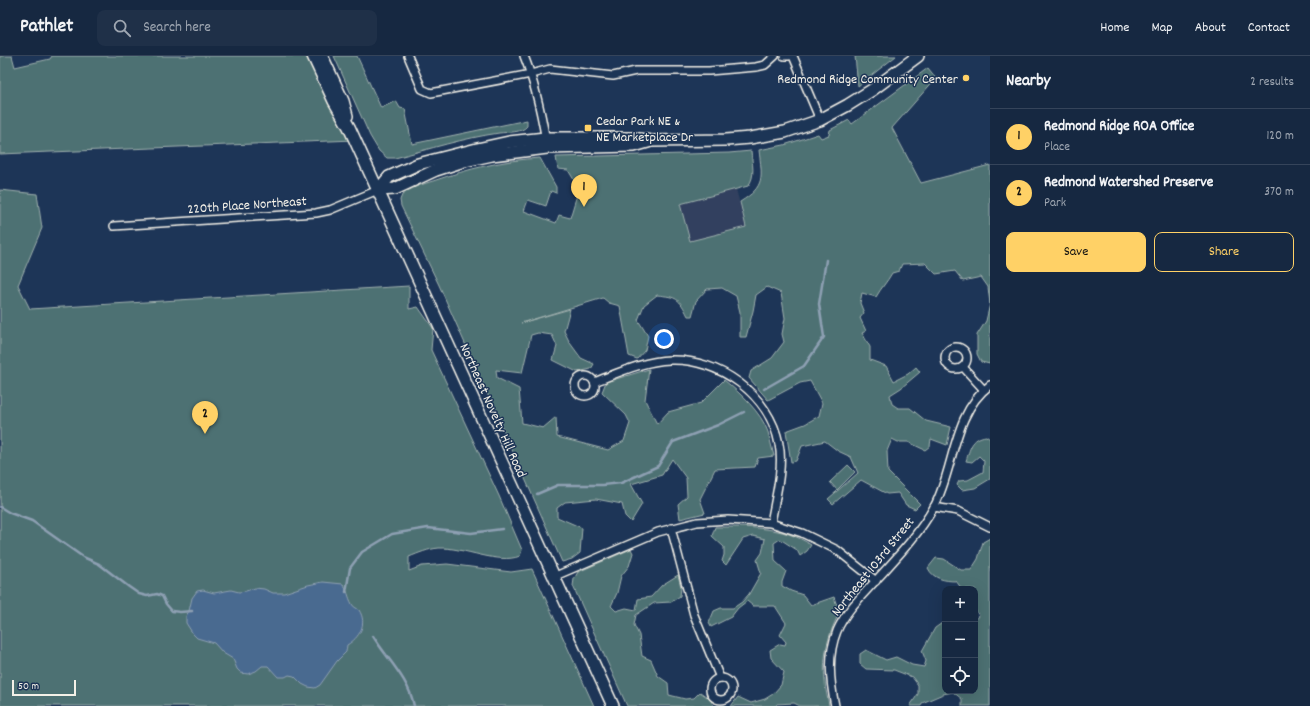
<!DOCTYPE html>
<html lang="en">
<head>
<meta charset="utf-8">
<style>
	:root { --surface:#162841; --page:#1f3048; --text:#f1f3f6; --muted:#9ea6b1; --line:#35445a; --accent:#ffd166 }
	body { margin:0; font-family:Dekko,sans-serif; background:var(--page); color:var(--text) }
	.controls { position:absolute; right:12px; bottom:12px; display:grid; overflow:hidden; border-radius:8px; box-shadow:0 4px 16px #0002 }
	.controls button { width:36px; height:36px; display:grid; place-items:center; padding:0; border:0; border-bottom:1px solid var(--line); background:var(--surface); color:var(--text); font:20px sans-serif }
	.scale { position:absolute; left:12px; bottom:10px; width:64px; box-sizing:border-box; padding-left:4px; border:2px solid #f4f1e8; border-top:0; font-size:11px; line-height:14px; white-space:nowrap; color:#f4f1e8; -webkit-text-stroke:3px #1d3557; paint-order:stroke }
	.you { position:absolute; left:664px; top:283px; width:14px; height:14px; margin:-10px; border:3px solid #fff; border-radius:50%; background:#1a73e8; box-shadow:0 0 0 6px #1a73e833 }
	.badge { display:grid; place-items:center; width:26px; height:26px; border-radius:50%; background:var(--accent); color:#111; font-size:13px; font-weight:700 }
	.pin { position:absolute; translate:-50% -33px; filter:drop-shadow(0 1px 2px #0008) }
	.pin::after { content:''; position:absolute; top:21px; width:14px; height:12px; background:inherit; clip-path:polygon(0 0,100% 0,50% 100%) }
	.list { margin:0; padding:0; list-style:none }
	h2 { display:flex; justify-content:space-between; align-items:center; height:52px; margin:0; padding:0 16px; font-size:17px }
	h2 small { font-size:13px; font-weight:400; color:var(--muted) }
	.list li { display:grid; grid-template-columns:26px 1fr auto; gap:12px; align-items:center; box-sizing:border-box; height:56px; padding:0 16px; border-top:1px solid var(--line) }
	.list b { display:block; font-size:15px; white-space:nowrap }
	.list p { margin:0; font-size:13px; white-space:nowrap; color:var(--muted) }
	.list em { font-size:13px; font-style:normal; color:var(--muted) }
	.actions { display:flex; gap:8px; padding:12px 16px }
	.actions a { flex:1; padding:9px 0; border:1px solid var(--accent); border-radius:8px; text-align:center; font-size:14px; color:var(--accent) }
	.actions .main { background:var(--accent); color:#111 }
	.icon { flex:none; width:22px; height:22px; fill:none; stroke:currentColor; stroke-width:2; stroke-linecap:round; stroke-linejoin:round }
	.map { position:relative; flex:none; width:990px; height:650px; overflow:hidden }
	header { display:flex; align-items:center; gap:24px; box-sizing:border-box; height:56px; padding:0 20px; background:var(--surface); border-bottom:1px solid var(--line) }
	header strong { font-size:19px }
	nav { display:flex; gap:22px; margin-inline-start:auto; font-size:14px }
	.search { width:280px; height:36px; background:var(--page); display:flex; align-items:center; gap:10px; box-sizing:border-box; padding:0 14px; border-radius:8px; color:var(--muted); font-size:15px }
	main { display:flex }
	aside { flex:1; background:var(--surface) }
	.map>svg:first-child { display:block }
	.built { fill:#31415e }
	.green { fill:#4d7173; stroke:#a0b1ae }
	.water { fill:#4a6a90; stroke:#8ea0b3 }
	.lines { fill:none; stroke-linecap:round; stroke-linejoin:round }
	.stream { stroke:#8ea0b3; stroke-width:2.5 }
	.street-casing { stroke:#f4f1e8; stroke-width:10 }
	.secondary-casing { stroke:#f4f1e8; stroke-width:14 }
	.street { stroke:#1d3557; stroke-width:7 }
	.secondary { stroke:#1d3557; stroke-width:11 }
	.poi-dot { fill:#ffd166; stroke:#1d3557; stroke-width:1.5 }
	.labels { text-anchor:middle; stroke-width:3; stroke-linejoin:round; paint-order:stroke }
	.poi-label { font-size:14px; fill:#f4f1e8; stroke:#1d3557; text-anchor:end }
	.street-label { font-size:14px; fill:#f4f1e8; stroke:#1d3557 }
</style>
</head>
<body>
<header>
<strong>Pathlet</strong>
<div class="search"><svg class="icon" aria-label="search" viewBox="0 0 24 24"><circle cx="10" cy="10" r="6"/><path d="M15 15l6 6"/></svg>Search here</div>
<nav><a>Home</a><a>Map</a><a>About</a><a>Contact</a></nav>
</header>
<main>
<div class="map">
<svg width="990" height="650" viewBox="0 0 990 650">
	<rect width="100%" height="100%" fill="#1d3557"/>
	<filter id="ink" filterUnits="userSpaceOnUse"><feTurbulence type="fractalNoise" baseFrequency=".025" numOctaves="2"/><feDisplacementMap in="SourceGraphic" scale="8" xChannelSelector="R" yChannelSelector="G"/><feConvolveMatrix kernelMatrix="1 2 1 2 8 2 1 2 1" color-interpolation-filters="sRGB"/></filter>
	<g filter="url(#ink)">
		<polygon class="built" points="736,133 746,171 690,186 680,148"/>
		<g class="green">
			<polygon points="0,0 12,0 15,11 50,3 52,0 313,0 355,84 0,98"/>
			<path d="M 334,0 L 357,0 L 381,52 L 396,45 L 400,52 L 405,53 L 412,88 L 527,64 L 527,70 C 522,77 508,76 499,77 C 464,82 429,93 395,102 L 387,102 L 379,95 L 370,80 Z"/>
			<polygon points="855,0 896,0 858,30"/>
			<path d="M 928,12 L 936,22 L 892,72 L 921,127 L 990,109 L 990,308 L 981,306 L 977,298 L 977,279 L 986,265 L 990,248 L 988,231 L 981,221 L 963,225 L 955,215 L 936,218 L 925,207 L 902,208 L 899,215 L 892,217 C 887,226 881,232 876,241 L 862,237 L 860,247 L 864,257 L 860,262 L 866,275 L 862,277 L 870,291 L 870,304 L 886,310 L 894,325 L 908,318 L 916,311 L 920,316 L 901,332 L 890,339 L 892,348 L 898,352 L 910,352 L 926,365 L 951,371 L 947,389 L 931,383 L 930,390 L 925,394 L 908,386 L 898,386 L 892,383 L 887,395 L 888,416 L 920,448 L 915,453 L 906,449 L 898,437 L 887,438 L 861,424 L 833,448 L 828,443 L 858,417 L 851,401 L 838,395 L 825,385 L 802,390 L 796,405 L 791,406 L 786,375 L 805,368 L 819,360 L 822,347 L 810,325 L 800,327 L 768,344 L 749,322 L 751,315 L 772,302 L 784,286 L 782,278 L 785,262 L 781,237 L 767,231 L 756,239 L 753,255 L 746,281 L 740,281 L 740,256 L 736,240 L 722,232 L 707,233 L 696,245 L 692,260 L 688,260 C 679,242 677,241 657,239 L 644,249 L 638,264 L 648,280 L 645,294 L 637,303 L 629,300 L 620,250 L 609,247 L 603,242 L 521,267 L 570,253 L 564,275 L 570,287 L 581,302 L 594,308 L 591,313 L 577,316 L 553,304 L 557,290 L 552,279 L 538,277 L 531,279 L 522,317 L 496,314 L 497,322 L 519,333 L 522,367 L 543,372 L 556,361 L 557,381 L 608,394 L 624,385 L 630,367 L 626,359 L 602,336 L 606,326 L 649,313 L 645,344 L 657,368 L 668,356 L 701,347 L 724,324 C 740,337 761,356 768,376 C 770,384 772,392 774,400 L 758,402 L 755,411 L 715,413 L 700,443 L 705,457 L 680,463 L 678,448 L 687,440 L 686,422 L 672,403 L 662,419 L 631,428 L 642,448 L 631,466 L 625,460 L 622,448 L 596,443 L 565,446 L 557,452 L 557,461 L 582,472 L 580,497 L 572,503 L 562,506 L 439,229 L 401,150 L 400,144 L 402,139 C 410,132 423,128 433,125 C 468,113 503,104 540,102 L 556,131 L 556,137 L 551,135 L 546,150 L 528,144 L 524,155 L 556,167 L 559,159 L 570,162 L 579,132 L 568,114 L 558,113 L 556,101 L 729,97 L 751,95 C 752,107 756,120 748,130 L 680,148 L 690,185 L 746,171 L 740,146 C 766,130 762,121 759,94 L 784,89 L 818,78 L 821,82 L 829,79 L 830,74 L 849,64 L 852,68 Z"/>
			<path d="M 0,134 L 37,138 L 42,172 L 18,229 L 30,253 L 409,230 L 409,253 L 418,251 L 433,272 L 431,294 L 499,440 L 522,494 L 520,500 C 498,509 464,491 439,492 C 428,493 419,497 409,501 L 409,515 L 422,510 L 447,508 L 511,516 L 532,513 L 594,650 L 0,650 Z"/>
			<path d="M 986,380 L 990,383 L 990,423 L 975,432 L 962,434 L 957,429 L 959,425 L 968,424 L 983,416 L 984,405 L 979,400 L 972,406 L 966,405 C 970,393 971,382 986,380 Z"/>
			<polygon points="848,409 855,416 837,434 830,426"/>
			<path d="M 715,471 C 747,471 784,470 811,489 L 807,495 L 800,500 L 797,494 L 780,483 L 774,487 L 775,505 L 786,515 L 782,526 L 782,530 L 791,535 L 803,539 L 811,549 L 834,541 L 836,547 L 841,554 C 829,575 822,600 825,625 C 825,634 828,642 829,650 L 800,650 L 794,647 L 777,648 L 775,650 L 731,650 L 738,641 L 751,647 L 765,643 L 773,638 L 781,629 L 784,616 L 771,602 L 770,594 L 780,588 L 785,589 L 786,586 L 780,579 L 786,567 L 775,550 L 753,550 L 747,545 L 738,552 L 731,561 L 711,571 L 709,567 L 714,555 L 721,552 L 733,552 L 742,546 L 749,538 L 761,517 L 757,504 L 762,497 L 765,483 L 753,480 L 743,483 L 726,509 L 722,505 L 724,499 L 724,491 L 712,480 Z"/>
			<path d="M 990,482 L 990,650 L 962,650 L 962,643 L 953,636 L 943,638 L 922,647 L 921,650 L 910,650 L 918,638 L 918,629 L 912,621 L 894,614 L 866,613 L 860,608 L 860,598 L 866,594 L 886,604 L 896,601 L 912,609 L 924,611 L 926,605 L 922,595 L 935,572 L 945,565 L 945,635 L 975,635 L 975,565 L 979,560 L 975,553 L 975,533 L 962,533 L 956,525 C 945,525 933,523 928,512 L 936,502 L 944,503 L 961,514 L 971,514 L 978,503 L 983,486 Z"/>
			<polygon points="631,493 633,497 629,510 621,520 617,537 611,550 616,555 626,552 636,554 638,543 651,541 662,529 678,519 681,531 680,540 671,546 654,547 636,559 634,569 639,579 642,600 651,604 658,620 668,627 669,639 685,643 694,642 700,636 710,643 714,650 627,650 573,530 574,523 578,516"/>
		</g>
		<path class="water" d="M 323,526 L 343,528 C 348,534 348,541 352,548 C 353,551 357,552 359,554 C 368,568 359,582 347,589 L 346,596 L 337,605 L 320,629 L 315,632 L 308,631 L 302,628 L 294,620 L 289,619 L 285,621 L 278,621 L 268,610 L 262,610 L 256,615 L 248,618 L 241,617 L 237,613 L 233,603 L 223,597 L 214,587 L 197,582 L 193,578 L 186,567 L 186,560 L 189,555 L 192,542 L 197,535 L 203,534 L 214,537 L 231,534 L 239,536 L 246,535 L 255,532 L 264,533 L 273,537 L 284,537 L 308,529 Z"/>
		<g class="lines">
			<g class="stream">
				<polyline points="764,333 804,310 824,281 819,248 826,204"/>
				<polyline points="537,438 558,429 603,429 621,427 658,410 673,386 718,369 744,356"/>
				<polyline points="0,451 10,457 32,465 83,501 99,508 129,531 139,538 147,540 157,538 162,540 166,548 172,555 180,556 192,555"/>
				<polyline points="346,536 350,512 362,496 392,478 428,472 471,477 502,473"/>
				<path d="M 373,580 C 387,603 409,623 414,650"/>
			</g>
			<defs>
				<g id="street">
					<polyline points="408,0 422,33 431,37 531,18 550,13 613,20 636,15 709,15 756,11 765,9 775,0"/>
					<path d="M 524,0 C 535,27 541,56 546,85"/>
					<polyline points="784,0 789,0"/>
					<polyline points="793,0 820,64"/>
					<polyline points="114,170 316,157 330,154 378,134"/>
					<circle cx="956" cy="302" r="11"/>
					<polyline points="963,311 984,334"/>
					<circle cx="585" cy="330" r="10"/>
					<path d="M 594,326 C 618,317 643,305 670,304 C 719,302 770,339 779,388 C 784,412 775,443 771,467"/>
					<polyline points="934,451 958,455 990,471"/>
					<polyline points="671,472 694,559 720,622"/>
					<polyline points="553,521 658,476 697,466 728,464 771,467 802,477 837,494 876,525"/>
					<circle cx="721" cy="633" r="11"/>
					<path d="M 835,650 C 830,625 827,600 837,575 C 846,554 863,539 878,522 C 898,500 919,478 934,451 C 955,412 952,358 990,329"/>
				</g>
				<g id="secondary">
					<polyline points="313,0 334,45 349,71 613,650"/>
					<polyline points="322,0 343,45 347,60"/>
					<polyline points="378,134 389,121 418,108 477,93 509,86 545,82 633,82 651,85 726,84 750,82 785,76 820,64 848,49 872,34 918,0"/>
					<polyline points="378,134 395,133 436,114 464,105 492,99 547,92 634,90 648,86"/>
				</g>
			</defs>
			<use href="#street" class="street-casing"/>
			<use href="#secondary" class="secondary-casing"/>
			<use href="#street" class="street"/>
			<use href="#secondary" class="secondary"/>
		</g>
	</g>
	<g class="poi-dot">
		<circle cx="966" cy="22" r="4"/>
		<rect x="584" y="68" width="8" height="8" rx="2"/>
	</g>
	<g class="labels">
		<g class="poi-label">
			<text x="958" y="27">Redmond Ridge Community Center</text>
			<text x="596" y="69" text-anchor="start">Cedar Park NE &amp;<tspan x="596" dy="16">NE Marketplace Dr</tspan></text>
		</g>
		<g class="street-label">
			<text transform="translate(247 148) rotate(-4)" y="5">220th Place Northeast</text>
			<text transform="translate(494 354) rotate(66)" y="5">Northeast Novelty Hill Road</text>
			<text transform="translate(872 510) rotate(-51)" y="5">Northeast 103rd Street</text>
		</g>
	</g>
</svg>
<div class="controls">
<button>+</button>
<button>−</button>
<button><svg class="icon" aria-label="locate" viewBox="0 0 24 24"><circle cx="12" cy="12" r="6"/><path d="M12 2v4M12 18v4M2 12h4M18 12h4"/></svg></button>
</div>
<div class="scale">50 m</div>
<div class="you"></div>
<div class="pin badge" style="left:584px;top:151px">1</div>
<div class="pin badge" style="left:205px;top:378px">2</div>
</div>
<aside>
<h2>Nearby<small>2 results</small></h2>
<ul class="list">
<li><span class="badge">1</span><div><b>Redmond Ridge ROA Office</b><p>Place</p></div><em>120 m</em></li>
<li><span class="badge">2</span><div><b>Redmond Watershed Preserve</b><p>Park</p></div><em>370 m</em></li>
</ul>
<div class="actions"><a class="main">Save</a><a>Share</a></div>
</aside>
</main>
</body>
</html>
